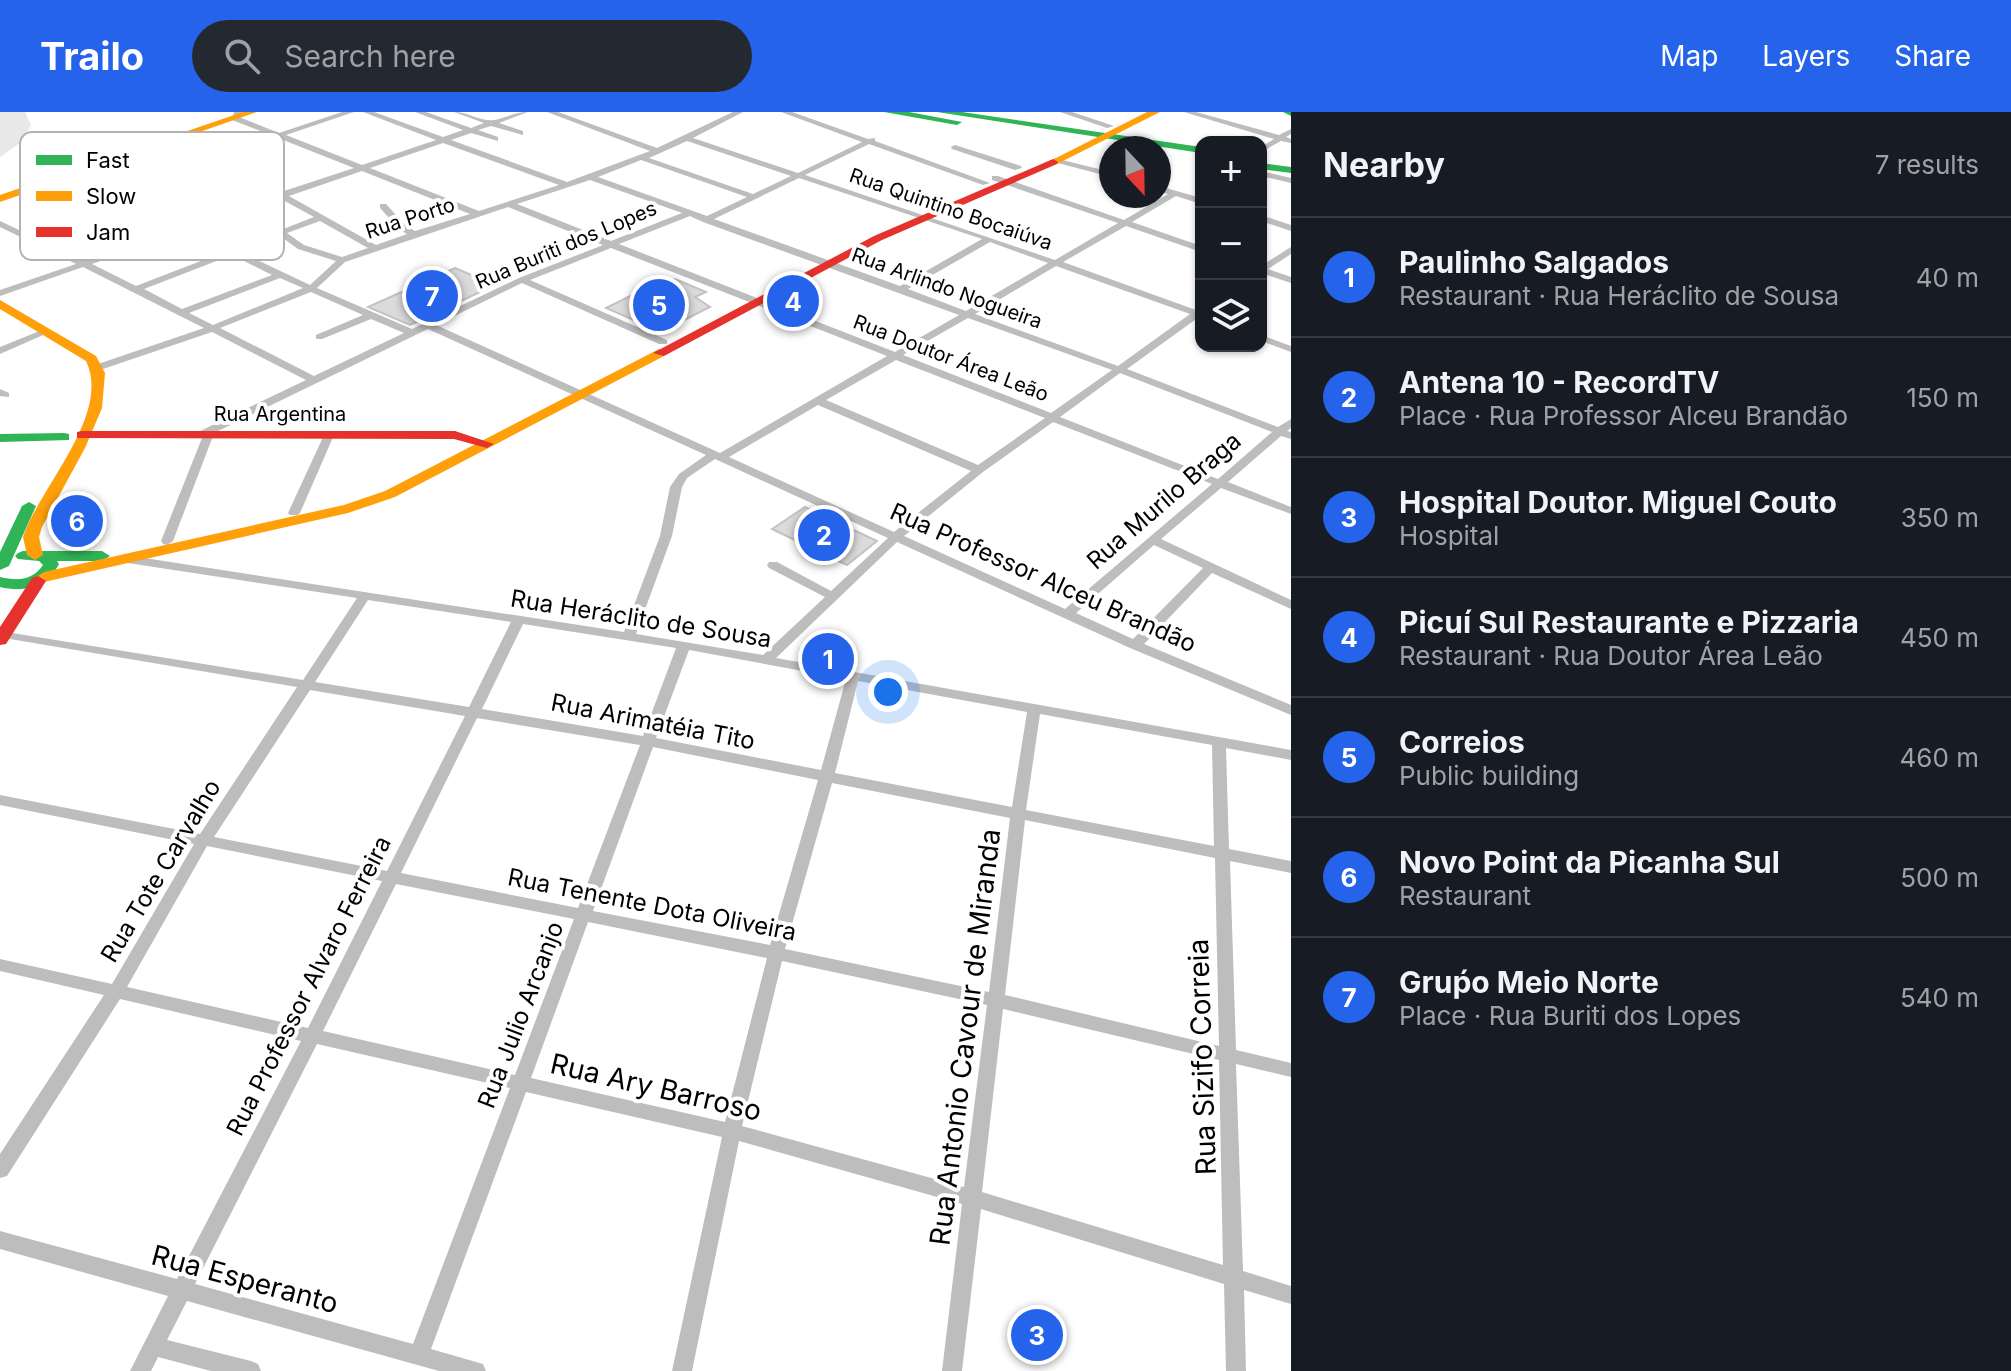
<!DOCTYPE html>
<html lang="en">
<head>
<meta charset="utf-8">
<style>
	:root { --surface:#171b24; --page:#242831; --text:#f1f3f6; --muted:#9ea1a6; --line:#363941; --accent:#2563eb }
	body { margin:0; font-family:Inter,sans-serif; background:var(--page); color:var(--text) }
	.controls { position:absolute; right:24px; top:24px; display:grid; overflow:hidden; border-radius:16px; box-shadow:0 2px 6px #0004 }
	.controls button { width:72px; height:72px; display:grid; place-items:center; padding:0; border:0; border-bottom:2px solid var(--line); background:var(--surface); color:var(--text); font:40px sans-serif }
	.compass { position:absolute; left:1099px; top:24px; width:72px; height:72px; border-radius:50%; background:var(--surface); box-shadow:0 2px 6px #0004; rotate:158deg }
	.you { position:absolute; left:888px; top:580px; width:28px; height:28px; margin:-20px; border:6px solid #fff; border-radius:50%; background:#1a73e8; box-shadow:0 0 0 12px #1a73e833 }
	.badge { display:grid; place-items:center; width:52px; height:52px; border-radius:50%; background:var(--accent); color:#fff; font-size:26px; font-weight:700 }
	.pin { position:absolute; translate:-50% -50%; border:4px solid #fff; box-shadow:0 2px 8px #0006 }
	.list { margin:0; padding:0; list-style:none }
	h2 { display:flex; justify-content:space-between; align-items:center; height:104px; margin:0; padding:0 32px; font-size:34px }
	h2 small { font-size:26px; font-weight:400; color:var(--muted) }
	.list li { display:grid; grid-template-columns:52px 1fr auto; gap:24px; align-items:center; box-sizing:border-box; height:120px; padding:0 32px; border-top:2px solid var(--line) }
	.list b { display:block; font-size:30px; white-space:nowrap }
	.list p { margin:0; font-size:26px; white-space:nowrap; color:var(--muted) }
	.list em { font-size:26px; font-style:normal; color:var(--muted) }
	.icon { flex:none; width:44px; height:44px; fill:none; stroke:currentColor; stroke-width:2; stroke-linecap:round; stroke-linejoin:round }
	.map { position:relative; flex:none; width:1291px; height:1259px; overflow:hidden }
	header { display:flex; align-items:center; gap:48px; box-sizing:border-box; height:112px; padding:0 40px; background:var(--accent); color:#fff }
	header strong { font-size:38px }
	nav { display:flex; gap:44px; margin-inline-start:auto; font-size:28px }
	.search { width:560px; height:72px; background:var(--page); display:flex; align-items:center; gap:20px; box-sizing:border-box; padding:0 28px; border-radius:44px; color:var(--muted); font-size:30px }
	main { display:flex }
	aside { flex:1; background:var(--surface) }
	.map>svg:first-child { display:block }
	.green { fill:#e8e8e8 }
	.building { fill:#dbdbdb; stroke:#c3c3c3; stroke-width:2 }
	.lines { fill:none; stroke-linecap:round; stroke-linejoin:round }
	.street { fill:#bdbdbd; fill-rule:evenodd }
	.fast { fill:#30b455; fill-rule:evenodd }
	.slow { fill:#ff9f0a; fill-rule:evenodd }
	.jam { fill:#e5322d; fill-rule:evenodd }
	.labels { text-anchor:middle; stroke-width:8; stroke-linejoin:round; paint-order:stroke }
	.far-street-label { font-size:20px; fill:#000; stroke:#fff }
	.street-label { font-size:24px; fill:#000; stroke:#fff }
	.near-street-label { font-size:28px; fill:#000; stroke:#fff }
	.key { fill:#fff; stroke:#b2b2b2; stroke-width:2 }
	.key-label { font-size:22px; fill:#000 }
</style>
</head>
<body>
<header>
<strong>Trailo</strong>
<div class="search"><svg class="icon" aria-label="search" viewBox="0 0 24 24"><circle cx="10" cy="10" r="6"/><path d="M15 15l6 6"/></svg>Search here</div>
<nav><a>Map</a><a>Layers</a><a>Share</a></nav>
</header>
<main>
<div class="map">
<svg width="1291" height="1259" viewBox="0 0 1291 1259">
	<rect width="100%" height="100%" fill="#fff"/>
	<polygon class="green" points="0,0 25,0 31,13 21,30 0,45"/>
	<g class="building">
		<polygon points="455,156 495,173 410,213 368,195"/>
		<polygon points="675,167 706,180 695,185 710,195 661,220 606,196 659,170 664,173"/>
		<polygon points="805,395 877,429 847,453 772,417"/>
	</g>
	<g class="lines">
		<g class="street">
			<path d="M 234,0 L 242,0 L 239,5 L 279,21 L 342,0 L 354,0 L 286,23 L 362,53 L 436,28 L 363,0 L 374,0 L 443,25 L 463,18 L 415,0 L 426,0 L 471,16 L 484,11 L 454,0 C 468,0 482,10 494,8 C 506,6 515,0 528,0 L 499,11 L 523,19 L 523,23 L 491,14 L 478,18 L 498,25 L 498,29 L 471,21 L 451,28 L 567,70 L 650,39 L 547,0 L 558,0 L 657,36 L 733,0 L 743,0 L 693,26 L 798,61 L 862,30 L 781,0 L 792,0 L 868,27 L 875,26 L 875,29 L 990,71 L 983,73 L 869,32 L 805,63 L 1055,148 L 1118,111 L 992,68 L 992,64 L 998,64 L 1124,108 L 1168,82 L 1159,80 L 1159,74 L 1201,86 L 1201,92 L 1176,84 L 1132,110 L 1201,134 L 1201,140 L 1126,114 L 1063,150 L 1196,198 L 1201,196 L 1201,206 L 1199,205 L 1127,257 L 1278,315 L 1291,307 L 1291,316 L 1287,319 L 1291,320 L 1291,327 L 1281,324 L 1228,370 L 1291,395 L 1291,402 L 1221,376 L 1161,427 L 1291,488 L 1291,497 L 1212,461 L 1144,532 L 1291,593 L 1291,603 L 1130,536 L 897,430 L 776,546 L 1291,638 L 1291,648 L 1226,636 L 1229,737 L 1291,749 L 1291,761 L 1230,749 L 1236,938 L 1291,951 L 1291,965 L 1236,952 L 1243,1159 L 1291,1174 L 1291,1192 L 1244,1178 L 1246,1259 L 1226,1259 L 1224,1172 L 981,1097 L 962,1259 L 942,1259 L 962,1092 L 739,1029 L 692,1259 L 672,1259 L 722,1025 L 526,980 L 431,1237 L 483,1252 L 486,1259 L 439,1259 L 187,1189 L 167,1228 L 251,1249 L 258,1252 L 261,1259 L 211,1259 L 158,1245 L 151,1259 L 130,1259 L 168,1184 L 0,1137 L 0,1119 L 177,1167 L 301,929 L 120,887 L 7,1064 L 0,1066 L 0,1042 L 104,883 L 0,859 L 0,847 L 112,872 L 194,732 L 0,693 L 0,683 L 200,722 L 297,575 L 4,526 L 0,525 L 0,519 L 303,568 L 357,486 L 121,450 L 119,447 L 125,443 L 624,520 L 660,424 L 670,375 L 679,362 L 706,343 L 428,217 L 212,322 L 213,324 L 173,429 L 167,433 L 163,432 L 161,429 L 202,326 L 194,326 L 194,322 L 306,268 L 212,220 L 103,257 L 95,257 L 95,253 L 204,216 L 83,155 L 0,184 L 0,178 L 76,152 L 0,115 L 0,109 L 84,149 L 177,117 L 67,62 L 74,60 L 107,76 L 271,23 L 232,8 ZM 278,26 L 354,56 L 278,81 L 206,49 ZM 687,29 L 791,64 L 753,82 L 649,46 ZM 443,31 L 559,73 L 479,99 L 370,56 ZM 641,48 L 747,85 L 707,104 L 598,65 ZM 198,52 L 271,85 L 186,114 L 113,79 ZM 362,59 L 470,102 L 415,119 L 406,114 L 386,92 L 380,92 L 380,96 L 400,118 L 407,122 L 376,133 L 289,84 ZM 799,66 L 982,127 L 900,174 L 714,107 ZM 590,68 L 682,101 L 611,129 L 517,92 ZM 281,87 L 314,105 L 232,137 L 193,117 ZM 508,95 L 603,133 L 519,166 L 412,217 L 317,176 L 345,150 ZM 690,104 L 703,110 L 959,203 L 895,240 L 619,132 ZM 320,109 L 368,136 L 342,145 L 304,133 L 287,121 ZM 184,120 L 224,140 L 136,174 L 92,152 ZM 280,124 L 298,137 L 336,149 L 310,173 L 240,140 ZM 990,130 L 1048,151 L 966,199 L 908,177 ZM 611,136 L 887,244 L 720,341 L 436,213 L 522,171 L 659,232 L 667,232 L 667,228 L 530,168 ZM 232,143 L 272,163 L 182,197 L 144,177 ZM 1056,154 L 1190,202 L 1118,254 L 975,202 ZM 280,166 L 303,176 L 213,213 L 189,201 ZM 311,180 L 363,203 L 316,223 L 316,227 L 322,227 L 371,207 L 404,221 L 314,264 L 220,216 ZM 968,206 L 1112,258 L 1051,301 L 903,243 ZM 896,248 L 1045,306 L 978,353 L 826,288 ZM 1120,261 L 1272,320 L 1218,367 L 1060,305 ZM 818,293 L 971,359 L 894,420 L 729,345 ZM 1053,310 L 1212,372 L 1065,497 L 904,424 L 983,360 ZM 715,347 L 888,426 L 831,479 L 777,450 L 769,450 L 767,453 L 769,456 L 825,485 L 763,543 L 636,522 L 672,424 L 682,375 L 687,366 ZM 1154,433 L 1203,456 L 1133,527 L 1076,501 ZM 368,488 L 511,510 L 469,595 L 315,570 ZM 523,512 L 676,536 L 643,624 L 482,597 ZM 689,538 L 846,567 L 821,658 L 656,626 ZM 858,569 L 1027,600 L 1012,695 L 835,661 ZM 310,578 L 465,604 L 387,759 L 214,725 ZM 1040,602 L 1212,633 L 1214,734 L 1026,698 ZM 477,606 L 640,633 L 578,796 L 401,761 ZM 653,635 L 818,668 L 770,833 L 593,799 ZM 832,671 L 1010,706 L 989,880 L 785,837 ZM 1025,708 L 1215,746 L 1219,934 L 1005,883 ZM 207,734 L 382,769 L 308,916 L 127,875 ZM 396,772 L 574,807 L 515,963 L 323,919 ZM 588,810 L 767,846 L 725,1010 L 531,966 ZM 782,849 L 987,893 L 964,1075 L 742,1014 ZM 1003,897 L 1219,948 L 1223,1153 L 982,1080 ZM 317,932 L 510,976 L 413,1232 L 195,1172 Z"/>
			<polygon points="1060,0 1072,0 1114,14 1107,16"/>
			<polygon points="1184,0 1196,0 1279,23 1291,17 1291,22 1286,25 1291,27 1291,31 1281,29 1261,40 1261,35 1274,27"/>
			<polygon points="955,33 1021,54 1022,56 1015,58 952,37 951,35"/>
			<polygon points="1054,46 1111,60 1111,65 1054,50"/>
			<polygon points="1261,59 1291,66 1291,71 1261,64"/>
			<polygon points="1261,103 1291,113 1291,119 1261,109"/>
			<polygon points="1291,135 1291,142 1268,157 1291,165 1291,171 1261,161 1261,154"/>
			<polygon points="42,218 50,220 0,242 0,235"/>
			<polygon points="1261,223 1291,234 1291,240 1261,229"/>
			<polygon points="0,277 9,281 9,285 0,284"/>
			<polygon points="329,320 334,323 300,401 298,403 290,403 288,401 324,323"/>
		</g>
		<g class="fast">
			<polygon points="884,0 909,0 962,10 957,13"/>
			<polygon points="937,0 962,0 1201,35 1201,41"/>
			<polygon points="1283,0 1291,0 1291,4"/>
			<polygon points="1261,51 1291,55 1291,61 1261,57"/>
			<polygon points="64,321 69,322 69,328 0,330 0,322"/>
			<polygon points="29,390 36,394 9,454 0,458 0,440 22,394"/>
			<path d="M 23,439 L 102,439 L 110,444 L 102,449 L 57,449 L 59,452 C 47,475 25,481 0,475 L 0,465 C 17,469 32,469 43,453 L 39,449 L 18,447 L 15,444 L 18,441 Z"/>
		</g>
		<g class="slow">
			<polygon points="243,0 257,0 0,90 0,83"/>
			<polygon points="1147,0 1160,0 1057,52 1048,50"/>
			<path d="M 0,188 L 96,244 L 105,261 L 102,296 L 85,336 L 42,415 L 39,425 L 43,443 L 35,448 L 27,443 L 23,425 C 39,376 112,302 86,249 L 0,197 Z"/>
			<polygon points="659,237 664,238 664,244 395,385 348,401 44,470 36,465 44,460 344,393 385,379"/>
		</g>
		<g class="jam">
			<polygon points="1053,47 1058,50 1057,52 882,128 664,244 653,241 874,124"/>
			<polygon points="82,319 455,319 494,332 487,336 454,327 77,326 77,320"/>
			<polygon points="38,464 46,469 6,532 0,533 0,515 32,466"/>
		</g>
	</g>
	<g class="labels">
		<g class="far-street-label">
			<text transform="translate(951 97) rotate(19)" y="7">Rua Quintino Bocaiúva</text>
			<text transform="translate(410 106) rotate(-18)" y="7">Rua Porto</text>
			<text transform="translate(566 133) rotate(-23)" y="7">Rua Buriti dos Lopes</text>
			<text transform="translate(947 176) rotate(20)" y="7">Rua Arlindo Nogueira</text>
			<text transform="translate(951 246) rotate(21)" y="7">Rua Doutor Área Leão</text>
			<text x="280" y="309">Rua Argentina</text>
		</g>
		<g class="street-label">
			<text transform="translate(1164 389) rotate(-41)" y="8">Rua Murilo Braga</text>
			<text transform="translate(1043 466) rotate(24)" y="8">Rua Professor Alceu Brandão</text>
			<text transform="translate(641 507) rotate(9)" y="8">Rua Heráclito de Sousa</text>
			<text transform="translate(653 610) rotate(11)" y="8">Rua Arimatéia Tito</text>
			<text transform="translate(161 759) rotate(-59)" y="8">Rua Tote Carvalho</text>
			<text transform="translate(652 793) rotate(11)" y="8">Rua Tenente Dota Oliveira</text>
			<text transform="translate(309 874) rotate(-63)" y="8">Rua Professor Alvaro Ferreira</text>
			<text transform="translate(521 903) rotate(-69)" y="8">Rua Julio Arcanjo</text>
		</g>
		<g class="near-street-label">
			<text transform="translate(965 925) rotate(-83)" y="10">Rua Antonio Cavour de Miranda</text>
			<text transform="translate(1202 945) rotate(-92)" y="10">Rua Sizifo Correia</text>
			<text transform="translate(656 975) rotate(13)" y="10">Rua Ary Barroso</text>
			<text transform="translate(245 1167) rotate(15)" y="10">Rua Esperanto</text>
		</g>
	</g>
	<rect x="20" y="20" width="264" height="128" rx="12" class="key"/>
	<rect x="36" y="43" width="36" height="10" fill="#30b455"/>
	<rect x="36" y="79" width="36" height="10" fill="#ff9f0a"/>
	<rect x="36" y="115" width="36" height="10" fill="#e5322d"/>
	<g class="key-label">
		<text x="86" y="56">Fast</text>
		<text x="86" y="92">Slow</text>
		<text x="86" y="128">Jam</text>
	</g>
</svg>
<div class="controls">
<button>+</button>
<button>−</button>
<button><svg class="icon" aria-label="layers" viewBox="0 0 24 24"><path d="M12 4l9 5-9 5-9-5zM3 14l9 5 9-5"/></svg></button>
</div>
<svg class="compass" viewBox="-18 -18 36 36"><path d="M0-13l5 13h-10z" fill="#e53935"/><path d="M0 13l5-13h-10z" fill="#9ea1a6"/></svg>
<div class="you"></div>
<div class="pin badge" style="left:828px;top:547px">1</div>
<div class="pin badge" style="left:824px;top:423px">2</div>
<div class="pin badge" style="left:1037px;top:1223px">3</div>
<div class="pin badge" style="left:793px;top:189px">4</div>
<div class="pin badge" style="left:659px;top:193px">5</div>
<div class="pin badge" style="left:77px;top:409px">6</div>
<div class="pin badge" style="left:432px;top:184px">7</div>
</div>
<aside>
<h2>Nearby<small>7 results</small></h2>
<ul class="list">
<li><span class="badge">1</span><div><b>Paulinho Salgados</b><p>Restaurant · Rua Heráclito de Sousa</p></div><em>40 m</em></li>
<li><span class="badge">2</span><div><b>Antena 10 - RecordTV</b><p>Place · Rua Professor Alceu Brandão</p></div><em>150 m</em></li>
<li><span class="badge">3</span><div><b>Hospital Doutor. Miguel Couto</b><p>Hospital</p></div><em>350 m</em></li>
<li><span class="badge">4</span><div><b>Picuí Sul Restaurante e Pizzaria</b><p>Restaurant · Rua Doutor Área Leão</p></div><em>450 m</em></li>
<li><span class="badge">5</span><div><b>Correios</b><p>Public building</p></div><em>460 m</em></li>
<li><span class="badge">6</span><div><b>Novo Point da Picanha Sul</b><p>Restaurant</p></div><em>500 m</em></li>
<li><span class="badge">7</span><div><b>Gruṕo Meio Norte</b><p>Place · Rua Buriti dos Lopes</p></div><em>540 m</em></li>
</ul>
</aside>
</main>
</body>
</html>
